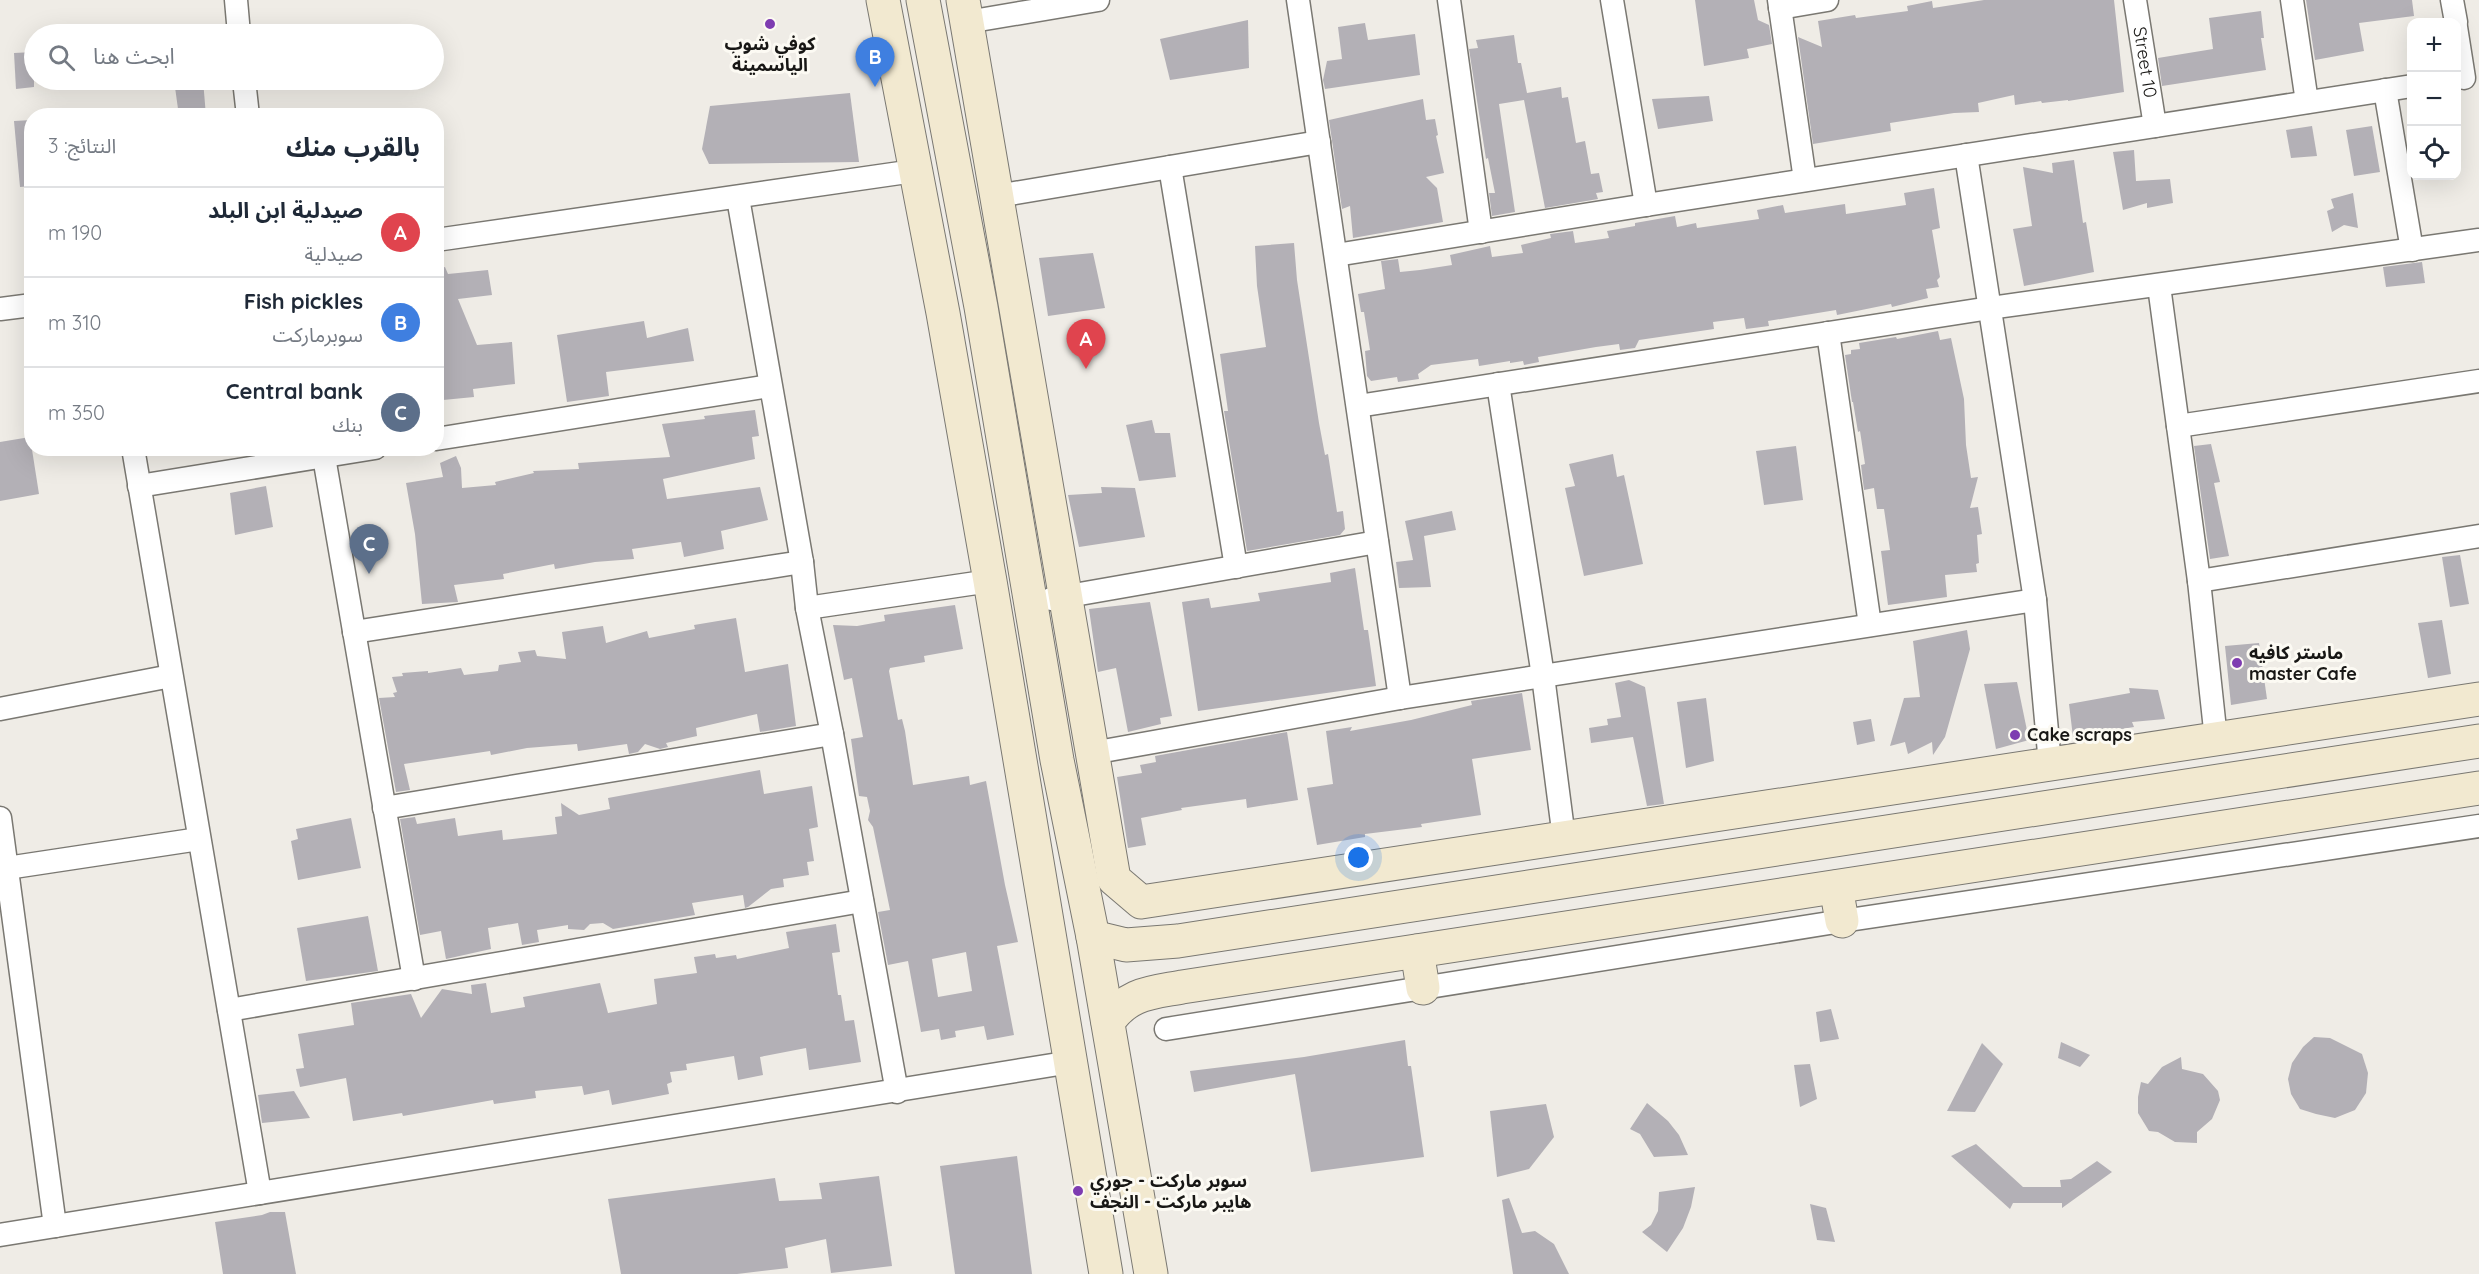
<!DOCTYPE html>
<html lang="ar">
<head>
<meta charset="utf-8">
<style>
	:root { --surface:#fff; --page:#f2f2f3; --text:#1f2937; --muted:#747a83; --line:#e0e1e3; --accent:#b45309 }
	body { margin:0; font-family:Quicksand,"Noto Sans Arabic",sans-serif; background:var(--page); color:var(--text); direction:rtl }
	.controls { position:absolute; right:18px; top:18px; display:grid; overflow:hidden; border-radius:12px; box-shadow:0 6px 24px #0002 }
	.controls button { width:54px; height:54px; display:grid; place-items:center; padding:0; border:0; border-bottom:2px solid var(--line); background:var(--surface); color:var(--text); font:30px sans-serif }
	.you { position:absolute; left:1359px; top:858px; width:21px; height:21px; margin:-15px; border:4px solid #fff; border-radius:50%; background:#1a73e8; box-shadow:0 0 0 9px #1a73e833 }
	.badge { display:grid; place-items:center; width:39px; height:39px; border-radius:50%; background:var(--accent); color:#fff; font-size:20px; font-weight:700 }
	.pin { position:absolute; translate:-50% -50px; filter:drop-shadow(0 2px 3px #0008) }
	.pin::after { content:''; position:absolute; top:32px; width:21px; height:18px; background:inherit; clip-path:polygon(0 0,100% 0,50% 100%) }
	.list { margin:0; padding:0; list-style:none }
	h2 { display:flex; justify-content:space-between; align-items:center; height:78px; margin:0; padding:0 24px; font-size:26px }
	h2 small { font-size:20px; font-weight:400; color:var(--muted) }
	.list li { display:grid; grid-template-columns:39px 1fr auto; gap:18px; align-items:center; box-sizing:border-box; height:90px; padding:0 24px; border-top:2px solid var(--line) }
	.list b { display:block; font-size:22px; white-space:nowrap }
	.list p { margin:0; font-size:20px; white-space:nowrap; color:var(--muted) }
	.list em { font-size:20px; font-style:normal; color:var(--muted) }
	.icon { flex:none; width:33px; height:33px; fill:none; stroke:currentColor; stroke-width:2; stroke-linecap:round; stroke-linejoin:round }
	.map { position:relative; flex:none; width:2479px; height:1274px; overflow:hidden; direction:ltr }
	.search { position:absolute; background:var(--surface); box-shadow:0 6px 24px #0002; left:24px; top:24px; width:420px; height:66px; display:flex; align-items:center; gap:15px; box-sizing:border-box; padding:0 21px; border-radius:33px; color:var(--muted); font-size:22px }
	.panel { position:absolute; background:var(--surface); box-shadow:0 6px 24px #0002; left:24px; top:108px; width:420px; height:348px; border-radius:24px; direction:rtl }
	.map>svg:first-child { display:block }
	.building { fill:#b3b0b6; fill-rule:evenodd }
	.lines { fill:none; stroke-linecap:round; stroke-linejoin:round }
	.street-casing { stroke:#7a7872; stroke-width:25 }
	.secondary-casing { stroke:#7a7872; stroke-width:35 }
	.street { stroke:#fff; stroke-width:22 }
	.secondary { stroke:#f2e9d0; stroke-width:33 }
	.poi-dot { fill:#7e3cb1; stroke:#fcfaf3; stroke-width:2 }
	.labels { text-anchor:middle; stroke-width:6; stroke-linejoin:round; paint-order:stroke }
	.poi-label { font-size:18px; font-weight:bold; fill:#181715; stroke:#fcfaf3; text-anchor:start }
	.street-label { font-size:18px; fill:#181715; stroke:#fcfaf3 }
</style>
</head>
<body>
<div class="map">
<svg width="2479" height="1274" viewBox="0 0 2479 1274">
	<rect width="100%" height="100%" fill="#efece6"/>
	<g class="building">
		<polygon points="1695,0 1754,0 1758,20 1769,25 1772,44 1747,49 1749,58 1704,66"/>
		<polygon points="1984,0 2114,0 2124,92 2068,101 2068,100 2042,103 2041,101 2015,105 2014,95 1978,103 1979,112 1954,113 1890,123 1891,131 1813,144 1798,37 1822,47 1818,21 1855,15 1856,18 1908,11 1907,6 1932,1 1933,8"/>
		<polygon points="2306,0 2412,0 2414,16 2359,23 2364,51 2315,60"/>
		<polygon points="2261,11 2264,38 2261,38 2266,70 2162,86 2158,58 2213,49 2209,18"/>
		<polygon points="1248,20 1249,68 1170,80 1160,39"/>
		<polygon points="1365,23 1368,40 1415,34 1420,75 1325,89 1323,80 1327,61 1342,59 1338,27"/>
		<polygon points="1514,35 1518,63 1521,63 1527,93 1561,87 1562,98 1568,97 1576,143 1585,141 1591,174 1599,173 1603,192 1596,193 1598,199 1545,208 1524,100 1499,104 1515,212 1492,216 1489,193 1495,193 1488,158 1486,159 1469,49 1478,48 1476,40"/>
		<polygon points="34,52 34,87 16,89 14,53"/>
		<polygon points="174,80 203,80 206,116 179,116"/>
		<polygon points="850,93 859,162 709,164 702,149 710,106"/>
		<polygon points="1709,96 1713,121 1658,129 1652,99"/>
		<polygon points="1423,99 1426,120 1435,119 1438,135 1436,136 1444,173 1426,177 1437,188 1443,222 1353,238 1350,206 1342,209 1329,120"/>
		<polygon points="32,120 32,186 20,187 14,121"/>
		<polygon points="2312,126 2317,156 2291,158 2286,130"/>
		<polygon points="2372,126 2380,172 2354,176 2346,130"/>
		<polygon points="2134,150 2136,181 2170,179 2173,203 2147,208 2147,203 2123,210 2113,152"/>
		<polygon points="2074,160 2083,223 2086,222 2094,272 2024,286 2013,229 2032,226 2023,167 2053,173 2052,163"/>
		<polygon points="1934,188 1940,228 1932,230 1940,277 1937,280 1939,287 1926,289 1928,298 1892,307 1891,304 1837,315 1836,310 1768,321 1769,326 1746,329 1744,318 1713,322 1714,329 1639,340 1635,348 1620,350 1619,344 1596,347 1538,357 1539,362 1524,365 1523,361 1510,363 1510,361 1479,366 1478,359 1431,365 1418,374 1419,379 1398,382 1397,377 1371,381 1367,376 1365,351 1370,350 1364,312 1361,312 1358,294 1385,289 1381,261 1398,259 1400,272 1420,270 1452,265 1450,255 1490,246 1492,257 1523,253 1521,245 1551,238 1550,234 1573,231 1575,243 1609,238 1607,231 1635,226 1635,223 1675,216 1677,227 1696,223 1697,228 1759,219 1757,210 1783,205 1785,213 1845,204 1846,214 1906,205 1904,193"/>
		<polygon points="2353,193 2358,228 2344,225 2332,232 2327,211 2334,208 2331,199"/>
		<polygon points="1294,243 1297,280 1319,423 1325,455 1328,454 1337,512 1343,511 1345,529 1340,535 1247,551 1224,411 1228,411 1220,354 1266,347 1257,286 1255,246"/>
		<polygon points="1093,253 1105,308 1048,316 1039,258"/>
		<polygon points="2422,262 2425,283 2386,287 2383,267"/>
		<polygon points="445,267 448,274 488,270 492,295 458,299 477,345 512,342 515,384 473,389 474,397 443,400 436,387 436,301 444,300 436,269"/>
		<polygon points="644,321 647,338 688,328 694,361 606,372 609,396 567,402 557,335"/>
		<polygon points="1938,331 1940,340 1951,338 1964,399 1966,445 1971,478 1978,477 1970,508 1978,507 1982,534 1977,535 1979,563 1976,564 1977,572 1945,575 1947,597 1888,605 1881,551 1890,550 1884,509 1877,509 1874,488 1864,490 1861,465 1865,464 1860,431 1858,432 1853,402 1852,402 1845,355 1851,354 1851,350 1860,349 1859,343 1896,337 1897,339"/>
		<polygon points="755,410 759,436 752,437 755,459 663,479 667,499 760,487 768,520 721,531 724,549 684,557 681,542 632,549 634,559 595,562 555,569 554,564 503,574 504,579 454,585 458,602 422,604 415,534 406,483 443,477 440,463 456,456 461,468 462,488 496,485 495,482 534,473 533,471 579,469 578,463 670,457 662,424 705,419 704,416"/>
		<polygon points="1152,420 1155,433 1170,433 1176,477 1139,481 1126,425"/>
		<polygon points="30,437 39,494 0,501 0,442"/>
		<polygon points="2211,444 2220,482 2214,483 2229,556 2210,559 2194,446"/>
		<polygon points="1796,446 1803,500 1764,505 1756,451"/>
		<polygon points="1613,454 1617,477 1624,475 1643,564 1584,576 1565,488 1575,486 1569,464"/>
		<polygon points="266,486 273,527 235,535 230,493"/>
		<polygon points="1101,487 1135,488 1145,537 1079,547 1068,495 1102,493"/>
		<polygon points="1452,511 1456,530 1424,536 1431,587 1399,588 1396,562 1413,560 1405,521"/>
		<polygon points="2460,555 2469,604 2450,607 2442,557"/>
		<polygon points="1355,568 1364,630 1368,630 1376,686 1198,711 1182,602 1209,598 1211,608 1260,601 1258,593 1331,582 1330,573"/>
		<polygon points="1150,602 1172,716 1160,718 1161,724 1128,732 1116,668 1098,672 1089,609"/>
		<path d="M 955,605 L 963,649 L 924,656 L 925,662 L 890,668 L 889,671 L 898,720 L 902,719 L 905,731 L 913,785 L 969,776 L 970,785 L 986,781 L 1005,885 L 1018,942 L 997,946 L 1014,1035 L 987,1040 L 984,1026 L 955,1031 L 956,1037 L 941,1040 L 939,1029 L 921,1032 L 908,961 L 888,965 L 878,912 L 890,910 L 873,827 L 868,820 L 870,811 L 867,797 L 859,796 L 851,739 L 863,737 L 852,678 L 844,680 L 833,625 L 857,626 L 885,621 L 884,615 ZM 966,952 L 972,991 L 938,997 L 932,959 Z"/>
		<polygon points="736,618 745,672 788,664 796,726 760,732 757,714 696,728 697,736 666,743 668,747 660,749 645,744 638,752 629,754 627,744 578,751 577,744 527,748 491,755 490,751 404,764 410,790 396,792 379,698 395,697 393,693 397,692 392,677 403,676 402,673 428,671 428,673 461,668 464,675 498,671 499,665 521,662 518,652 535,650 537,656 566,659 562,632 603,626 606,643 647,631 649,638 695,629 694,625"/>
		<polygon points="2442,620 2451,674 2428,678 2418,623"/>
		<polygon points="1967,630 1970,649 1945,737 1933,755 1932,742 1908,754 1905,742 1890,746 1904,698 1920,697 1913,641"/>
		<polygon points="2259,643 2267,699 2231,705 2225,646"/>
		<polygon points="1629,680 1645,687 1664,804 1647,806 1633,737 1591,743 1589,728 1608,725 1607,719 1621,717 1615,683"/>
		<polygon points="2017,682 2029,740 1996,749 1984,684"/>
		<polygon points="2129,688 2158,690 2165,719 2132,722 2134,727 2073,737 2069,704 2130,693"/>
		<polygon points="1522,693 1531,750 1472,759 1481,815 1421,824 1422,827 1365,834 1365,837 1317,845 1307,788 1333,784 1326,731 1352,727 1350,731 1411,720 1472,705 1471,701"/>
		<polygon points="1706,698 1714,761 1686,768 1677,702"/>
		<polygon points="1871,719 1875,741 1857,745 1853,722"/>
		<polygon points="1287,732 1298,800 1247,808 1246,799 1181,808 1182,810 1141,818 1146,845 1128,848 1117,777 1142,773 1140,765 1156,762 1155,756"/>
		<polygon points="760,770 764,794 812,786 818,827 809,829 814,861 807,862 809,875 783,879 784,887 771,889 748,907 745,908 743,895 692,903 695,915 613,929 603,923 590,924 584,930 568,929 568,925 537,930 539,942 522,945 518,923 488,928 491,949 446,959 441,931 420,935 400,819 415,817 417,824 455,818 458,836 502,830 503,840 557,834 555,817 562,816 561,803 579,815 610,809 608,798"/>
		<polygon points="351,818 361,868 298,880 291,841 298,839 296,829"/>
		<polygon points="368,916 378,971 306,981 297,928"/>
		<polygon points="836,924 840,952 832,953 838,995 841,995 845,1021 854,1020 861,1062 809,1070 806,1048 760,1057 763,1075 738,1080 734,1056 686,1064 687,1070 670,1072 672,1082 667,1084 669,1094 612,1105 609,1090 584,1095 582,1086 535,1091 536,1098 494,1104 493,1100 403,1116 402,1113 353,1121 346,1078 300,1087 296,1069 304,1068 298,1034 354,1025 351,1003 411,994 421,1018 442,989 472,994 471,985 486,983 491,1013 525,1007 523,997 600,983 608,1013 657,1004 654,979 697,973 694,957 715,954 716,958 736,955 737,959 789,948 786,932"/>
		<polygon points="1831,1009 1839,1039 1820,1042 1816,1012"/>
		<polygon points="2314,1037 2330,1038 2362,1054 2368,1073 2366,1093 2355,1110 2335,1118 2316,1114 2300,1109 2291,1094 2288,1079 2292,1063 2303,1047"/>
		<polygon points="1405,1040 1408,1066 1411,1066 1424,1157 1311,1172 1295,1074 1194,1092 1190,1071 1304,1057"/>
		<polygon points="2061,1042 2090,1055 2080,1067 2058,1058"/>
		<polygon points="1982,1043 2003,1064 1975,1112 1947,1111"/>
		<polygon points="2181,1057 2182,1069 2203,1074 2218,1091 2220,1100 2212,1119 2197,1132 2197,1143 2175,1142 2158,1132 2149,1131 2138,1113 2138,1097 2141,1082 2148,1084 2162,1067"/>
		<polygon points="1810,1064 1817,1099 1800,1107 1794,1065"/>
		<polygon points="294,1091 310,1118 262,1123 258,1095"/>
		<polygon points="1647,1103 1668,1121 1679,1135 1688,1155 1654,1157 1640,1134 1630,1129"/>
		<polygon points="1546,1104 1554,1137 1529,1169 1497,1177 1490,1111"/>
		<polygon points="1976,1144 2023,1187 2061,1187 2060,1180 2071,1179 2097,1161 2112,1172 2062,1208 2062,1203 2013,1203 2010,1209 1951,1156"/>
		<polygon points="1017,1156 1032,1274 955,1274 940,1166"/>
		<polygon points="879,1176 892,1266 831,1273 826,1239 785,1248 788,1268 737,1274 621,1274 608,1199 775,1178 779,1201 822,1199 819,1183"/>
		<polygon points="1695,1187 1691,1207 1683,1228 1667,1252 1642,1232 1651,1225 1658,1211 1659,1192"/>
		<polygon points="1509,1198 1522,1233 1535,1231 1554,1244 1569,1274 1513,1274 1502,1200"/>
		<polygon points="1810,1204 1826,1208 1835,1242 1817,1240"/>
		<polygon points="270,1212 285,1212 296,1274 223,1274 215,1222 262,1215"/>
	</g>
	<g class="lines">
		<defs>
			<g id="street">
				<polyline points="236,0 239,34"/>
				<polyline points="1298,0 1400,698"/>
				<polyline points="1449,0 1481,232"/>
				<polyline points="1612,0 1646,205"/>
				<polyline points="1779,0 1805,180"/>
				<path id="s1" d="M 2135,0 L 2155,126"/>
				<polyline points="2292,0 2307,102"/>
				<polyline points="2452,0 2456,22"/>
				<polyline points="1780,8 1827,0"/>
				<polyline points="967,22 1098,0"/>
				<polyline points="2456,27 2464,78"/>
				<polyline points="244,80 248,116"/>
				<polyline points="2385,90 2412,250"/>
				<polyline points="1966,155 2035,600 2050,764"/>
				<polyline points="1170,167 1236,567"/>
				<polyline points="997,196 1319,142"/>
				<polyline points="738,198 802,562 807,608 832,734 897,1092"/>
				<polyline points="436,240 914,171"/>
				<polyline points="1336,255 1646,205 2412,86"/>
				<polyline points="2159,286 2199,581 2216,739"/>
				<polyline points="0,309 32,305"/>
				<polyline points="1828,333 1870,625"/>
				<polyline points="1498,384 1543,676 1564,838"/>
				<polyline points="1358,406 1990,308 2479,240"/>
				<polyline points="2178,426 2479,381"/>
				<polyline points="436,439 770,386"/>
				<polyline points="133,448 260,1193"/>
				<polyline points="324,457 414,979"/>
				<polyline points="139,486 375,448"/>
				<polyline points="2199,581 2479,536"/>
				<polyline points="1051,599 1377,542"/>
				<polyline points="807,608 990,581"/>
				<polyline points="354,632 802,562"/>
				<polyline points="0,709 171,676"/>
				<polyline points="1092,753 1400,698 2035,600"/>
				<polyline points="384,808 832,734"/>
				<polyline points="0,818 55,1226"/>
				<polyline points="7,868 199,839"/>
				<polyline points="229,1010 862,901"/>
				<polyline points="1166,1029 1842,921 2479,826"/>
				<polyline points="0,1235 1071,1062"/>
			</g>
			<g id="secondary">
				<polyline points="883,0 943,313 990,581 1106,1274"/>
				<polyline points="923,0 981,307 1057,760 1093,937 1151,1274"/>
				<polyline points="963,0 1114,879 1141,902 2479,699"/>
				<polyline points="1836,887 1842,921"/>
				<polyline points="1093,937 1126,945 1178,941 2479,741"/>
				<polyline points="1417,951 1423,988"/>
				<path d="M 1108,1022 C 1128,993 1150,993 1182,987 L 2479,788"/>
			</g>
		</defs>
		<use href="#street" class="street-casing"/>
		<use href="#secondary" class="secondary-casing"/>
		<use href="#street" class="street"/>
		<use href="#secondary" class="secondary"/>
	</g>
	<g class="poi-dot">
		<circle cx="770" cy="24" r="6"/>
		<circle cx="2237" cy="663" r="6"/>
		<circle cx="2015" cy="735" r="6"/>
		<circle cx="1078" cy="1191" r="6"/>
	</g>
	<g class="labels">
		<g class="poi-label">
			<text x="770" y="50" text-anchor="middle">كوفي شوب<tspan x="770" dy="21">الياسمينة</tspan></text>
			<text x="2249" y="659">ماستر كافيه<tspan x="2249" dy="21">master Cafe</tspan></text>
			<text x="2027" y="741">Cake scraps</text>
			<text x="1090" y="1187">سوبر ماركت - جوري<tspan x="1090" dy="21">هايبر ماركت - النجف</tspan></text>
		</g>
		<g class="street-label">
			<text dy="6" stroke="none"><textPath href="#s1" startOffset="63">Street 10</textPath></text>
		</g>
	</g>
</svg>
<div class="controls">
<button>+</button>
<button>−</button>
<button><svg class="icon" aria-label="locate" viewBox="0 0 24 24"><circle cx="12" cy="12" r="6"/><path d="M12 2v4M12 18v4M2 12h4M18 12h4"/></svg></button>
</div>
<div class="you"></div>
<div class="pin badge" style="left:1086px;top:369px;background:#e0444e">A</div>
<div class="pin badge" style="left:875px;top:87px;background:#3f7fe0">B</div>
<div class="pin badge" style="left:369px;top:574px;background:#5c6f8a">C</div>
<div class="search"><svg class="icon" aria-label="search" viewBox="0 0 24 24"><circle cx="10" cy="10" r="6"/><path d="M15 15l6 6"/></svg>ابحث هنا</div>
<section class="panel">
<h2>بالقرب منك<small>النتائج: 3</small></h2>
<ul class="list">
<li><span class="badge" style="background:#e0444e">A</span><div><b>صيدلية ابن البلد</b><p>صيدلية</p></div><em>190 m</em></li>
<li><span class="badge" style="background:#3f7fe0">B</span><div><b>Fish pickles</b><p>سوبرماركت</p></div><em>310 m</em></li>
<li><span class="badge" style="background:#5c6f8a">C</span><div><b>Central bank</b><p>بنك</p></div><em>350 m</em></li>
</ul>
</section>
</div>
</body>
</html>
